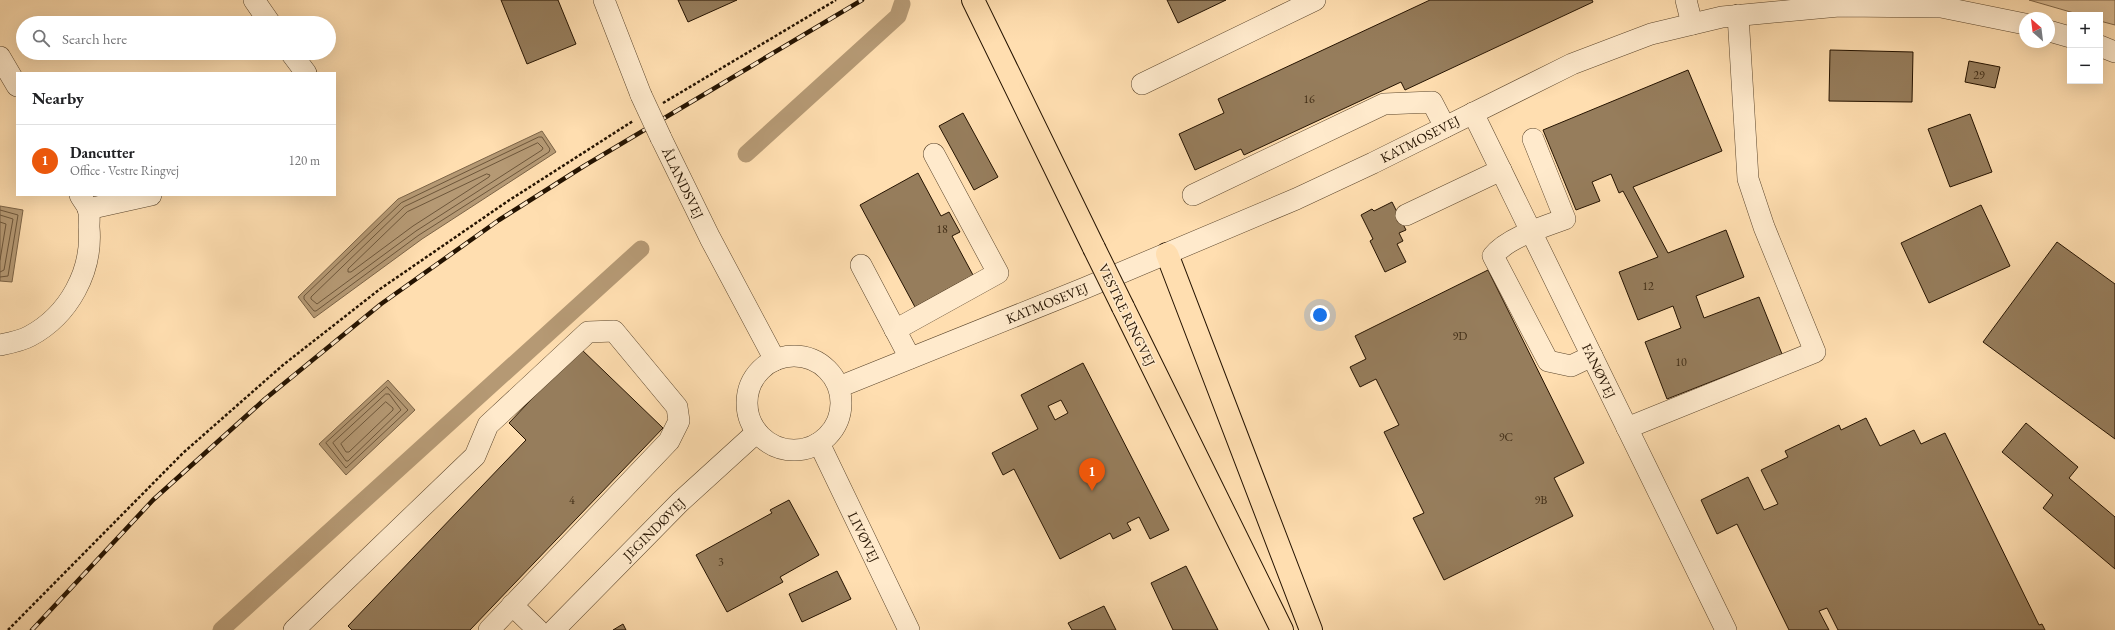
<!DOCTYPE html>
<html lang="en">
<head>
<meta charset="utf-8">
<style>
	:root { --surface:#fff; --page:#f6f6f6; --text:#202124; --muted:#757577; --line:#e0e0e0; --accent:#ea580c }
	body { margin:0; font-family:"EB Garamond",serif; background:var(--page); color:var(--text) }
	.controls { position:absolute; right:12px; top:12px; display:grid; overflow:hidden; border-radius:0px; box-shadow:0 4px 16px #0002 }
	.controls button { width:36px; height:36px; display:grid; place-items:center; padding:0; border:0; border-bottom:1px solid var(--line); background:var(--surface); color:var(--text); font:20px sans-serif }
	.compass { position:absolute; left:2019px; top:12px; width:36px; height:36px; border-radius:50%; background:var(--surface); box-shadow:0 4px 16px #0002; rotate:332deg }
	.you { position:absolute; left:1320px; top:315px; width:14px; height:14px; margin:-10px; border:3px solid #fff; border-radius:50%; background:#1a73e8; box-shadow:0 0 0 6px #1a73e833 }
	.badge { display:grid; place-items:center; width:26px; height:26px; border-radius:50%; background:var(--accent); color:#fff; font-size:13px; font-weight:700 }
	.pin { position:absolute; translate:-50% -33px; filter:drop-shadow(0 1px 2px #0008) }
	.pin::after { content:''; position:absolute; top:21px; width:14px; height:12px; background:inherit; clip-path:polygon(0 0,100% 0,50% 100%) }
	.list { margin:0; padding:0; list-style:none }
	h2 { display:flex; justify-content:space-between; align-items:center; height:52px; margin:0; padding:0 16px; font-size:17px }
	h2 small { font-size:13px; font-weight:400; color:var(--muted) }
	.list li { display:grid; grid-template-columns:26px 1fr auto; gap:12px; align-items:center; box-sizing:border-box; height:72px; padding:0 16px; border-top:1px solid var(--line) }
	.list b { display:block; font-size:15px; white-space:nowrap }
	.list p { margin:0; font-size:13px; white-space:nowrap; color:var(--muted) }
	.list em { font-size:13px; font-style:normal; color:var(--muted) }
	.icon { flex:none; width:22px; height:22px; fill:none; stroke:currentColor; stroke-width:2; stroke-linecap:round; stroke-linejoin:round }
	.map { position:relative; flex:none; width:2115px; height:630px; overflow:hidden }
	.search { position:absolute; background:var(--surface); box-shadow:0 4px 16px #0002; left:16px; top:16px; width:320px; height:44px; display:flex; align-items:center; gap:10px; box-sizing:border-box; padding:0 14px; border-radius:22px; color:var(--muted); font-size:15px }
	.panel { position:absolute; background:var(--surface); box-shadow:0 4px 16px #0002; left:16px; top:72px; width:320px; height:124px; border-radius:0px }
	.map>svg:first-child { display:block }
	.green { fill:#dabb92; stroke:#806749 }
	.water { fill:#b59974; stroke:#7b6346 }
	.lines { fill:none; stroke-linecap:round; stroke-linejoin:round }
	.shore { stroke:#6d563a; stroke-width:1 }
	.canal { stroke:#b59974; stroke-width:17 }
	.building { fill:#967d5c; stroke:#251300; fill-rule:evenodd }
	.minor-casing { stroke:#5c462c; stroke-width:22 }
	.major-casing { stroke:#251300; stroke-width:24 }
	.path { stroke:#251300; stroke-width:2.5; stroke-dasharray:3 2; stroke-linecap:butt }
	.minor { stroke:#ffeacc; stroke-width:21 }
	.major { stroke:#ffdeb0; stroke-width:22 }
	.rail-casing { stroke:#251300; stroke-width:4.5 }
	.rail { stroke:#ffeacc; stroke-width:3; stroke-dasharray:9; stroke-linecap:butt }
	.minor-bridge-casing { stroke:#5c462c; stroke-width:22; stroke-linecap:butt }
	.major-bridge-casing { stroke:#251300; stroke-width:24; stroke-linecap:butt }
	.minor-bridge { stroke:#ffeacc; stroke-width:21 }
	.major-bridge { stroke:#ffdeb0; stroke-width:22 }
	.labels { text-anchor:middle; stroke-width:3; stroke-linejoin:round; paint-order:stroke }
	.number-label { font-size:12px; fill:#412e17 }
	.street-label { font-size:14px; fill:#251300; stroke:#ffeacc }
</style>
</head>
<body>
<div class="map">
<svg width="2115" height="630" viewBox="0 0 2115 630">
	<rect width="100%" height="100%" fill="#ffdeb0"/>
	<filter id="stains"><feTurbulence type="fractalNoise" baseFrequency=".005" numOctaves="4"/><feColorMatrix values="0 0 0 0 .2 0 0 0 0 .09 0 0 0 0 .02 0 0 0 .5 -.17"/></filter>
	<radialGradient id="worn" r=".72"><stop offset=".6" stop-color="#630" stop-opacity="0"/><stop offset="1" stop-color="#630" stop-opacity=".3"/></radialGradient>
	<polygon class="green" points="2029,0 2115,0 2115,25 2100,21 2100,15 2081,15"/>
	<g class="water">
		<polygon points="542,131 556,152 422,239 314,318 298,297 398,199"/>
		<polygon points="0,206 23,210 12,282 0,281"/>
		<polygon points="388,380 415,410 346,475 319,444"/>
	</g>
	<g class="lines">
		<g class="shore">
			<polygon points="539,137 542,137 550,149 549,152 419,235 316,311 314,311 304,299 304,296 401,203"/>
			<polygon points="538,143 543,148 542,150 416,231 317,304 311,299 311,297 404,207"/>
			<polygon points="487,174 490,175 489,177 413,226 351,272 348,272 348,269 407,212"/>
			<polyline points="0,210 18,215 8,276 0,277"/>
			<polyline points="0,215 13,219 4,270 0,272"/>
			<polyline points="0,222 6,224 0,260"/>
			<polygon points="387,387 408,410 346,468 326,443"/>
			<polygon points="386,394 389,394 401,410 348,461 346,461 333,443"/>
			<polygon points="386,402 393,408 393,410 349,452 346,452 341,444"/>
		</g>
		<g class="canal">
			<polyline points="746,154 898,16 902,4"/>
			<polyline points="221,630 641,249"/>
		</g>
	</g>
	<g class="building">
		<polygon points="501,0 558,0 576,44 527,64"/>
		<polygon points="678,0 737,0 688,22"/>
		<polygon points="1167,0 1226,0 1178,23"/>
		<polygon points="1430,0 1592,0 1593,2 1405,90 1401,82 1244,155 1241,149 1195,170 1179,134 1224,113 1218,99"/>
		<polygon points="1830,50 1913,52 1912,102 1829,101"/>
		<polygon points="1969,61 2000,67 1995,88 1965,82"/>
		<polygon points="1688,70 1722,151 1633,187 1668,253 1726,230 1744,277 1696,296 1704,318 1759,297 1782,354 1667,399 1645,342 1681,328 1673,306 1638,320 1619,272 1658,257 1623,191 1619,193 1611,174 1592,182 1600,201 1576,210 1543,130"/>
		<polygon points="963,113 998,177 974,190 939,126"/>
		<polygon points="1970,114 1992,172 1950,187 1928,129"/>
		<polygon points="918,173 941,216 949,212 960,232 952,236 973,275 915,307 860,205"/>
		<polygon points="1392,202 1406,230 1399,233 1403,241 1397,244 1406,262 1385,272 1370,241 1373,239 1361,215 1372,209 1374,211"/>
		<polygon points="1981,205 2010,266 1929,303 1901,243"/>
		<polygon points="2057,242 2115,284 2115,439 1983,342"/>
		<polygon points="1488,270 1584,463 1554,478 1573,516 1444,580 1413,518 1424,513 1384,432 1399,425 1376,379 1360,387 1350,367 1366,359 1355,336"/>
		<polygon points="580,348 663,428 470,630 352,630 348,626 526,440 509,423"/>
		<path d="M 1083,363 L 1169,530 L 1150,539 L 1139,517 L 1127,523 L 1131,530 L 1113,539 L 1110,533 L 1060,559 L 1014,469 L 1003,475 L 992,453 L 1038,429 L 1021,395 ZM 1061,400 L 1068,413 L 1055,420 L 1048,406 Z"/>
		<polygon points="1866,418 1880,446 1914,430 1921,444 1945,433 2039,625 2042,624 2045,630 1838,630 1827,608 1819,611 1829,630 1789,630 1737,524 1717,534 1701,500 1748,477 1764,510 1778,504 1761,470 1788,457 1785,451 1839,425 1841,430"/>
		<polygon points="2026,423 2078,467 2069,478 2115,517 2115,569 2043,508 2053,495 2002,452"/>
		<polygon points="789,500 819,555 780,577 783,582 727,612 696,555 772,513 770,510"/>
		<polygon points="1186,566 1218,630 1173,630 1151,583"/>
		<polygon points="837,571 851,599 802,622 789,594"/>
		<polygon points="1104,606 1116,630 1072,630 1068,623"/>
		<polygon points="623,624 626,630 613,630"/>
	</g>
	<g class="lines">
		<defs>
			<g id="minor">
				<polyline points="254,0 270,23"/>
				<polyline points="604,0 641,95"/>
				<polyline points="1686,0 1692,24"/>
				<polyline points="2049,31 2070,37"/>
				<polyline points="2100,46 2115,52"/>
				<polyline points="291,53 306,73"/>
				<polyline points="0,57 17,86"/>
				<polyline points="1142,84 1315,0"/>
				<polyline points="1473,113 1726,630"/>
				<polyline points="661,138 710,238 775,360"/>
				<path d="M 1533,139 L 1565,219 C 1543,227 1507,238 1493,256 L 1548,361 L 1571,366 L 1592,356"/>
				<polyline points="1193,195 1384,104 1432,102 1445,127"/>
				<polyline points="88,209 151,195"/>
				<polyline points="1406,215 1501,170"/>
				<polyline points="861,265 910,358"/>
				<polyline points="895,330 998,273 934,154"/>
				<path d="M 0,345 C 10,343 21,341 30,336 C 69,315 93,271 89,227 C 89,221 90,214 88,208 C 86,204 82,199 80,195"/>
				<circle cx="794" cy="403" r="47"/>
				<polyline points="839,387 1085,288 1296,199 1373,163 1572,64 1651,34 1722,17 1839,6 1941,7 2025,24"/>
				<polyline points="1627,428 1815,352 1764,227 1748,179 1738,15"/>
				<polyline points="819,443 909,630"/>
				<polyline points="512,605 538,630"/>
				<polyline points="294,630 475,456 488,425 588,332 614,331 677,407 679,421 669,441 489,630"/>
				<polyline points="554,630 680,502 757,432"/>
			</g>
			<g id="major">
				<polyline points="973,0 1094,248"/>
				<polyline points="1167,254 1311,630"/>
				<polyline points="1123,307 1282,630"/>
			</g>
		</defs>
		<use href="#minor" class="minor-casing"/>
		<use href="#major" class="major-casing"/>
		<g class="path">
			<polyline points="663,103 836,0"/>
			<polyline points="8,630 183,453 283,365 380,289 508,201 633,121"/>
		</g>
		<use href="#minor" class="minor"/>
		<use href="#major" class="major"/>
		<defs>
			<polyline id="rail" points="32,630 153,500 265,399 381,304 499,220 584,166 862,0"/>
		</defs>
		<use href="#rail" class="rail-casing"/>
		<use href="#rail" class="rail"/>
		<defs>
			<polyline id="minor-bridge" points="641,95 661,138"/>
			<polyline id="major-bridge" points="1094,248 1123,307"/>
		</defs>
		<use href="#minor-bridge" class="minor-bridge-casing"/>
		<use href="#major-bridge" class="major-bridge-casing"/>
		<use href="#minor-bridge" class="minor-bridge"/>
		<use href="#major-bridge" class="major-bridge"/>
	</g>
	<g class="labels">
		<g class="number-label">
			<text x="1979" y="79">29</text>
			<text x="1309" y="103">16</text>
			<text x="942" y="233">18</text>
			<text x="1648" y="290">12</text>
			<text x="1460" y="340">9D</text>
			<text x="1681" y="366">10</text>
			<text x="1506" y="441">9C</text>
			<text x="572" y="504">4</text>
			<text x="1541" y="504">9B</text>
			<text x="721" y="566">3</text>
		</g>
		<g class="street-label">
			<text transform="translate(1420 139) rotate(-27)" y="5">KATMOSEVEJ</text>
			<text transform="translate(683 183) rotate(64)" y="5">ÅLANDSVEJ</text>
			<text transform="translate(1047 303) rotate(-22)" y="5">KATMOSEVEJ</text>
			<text transform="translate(1127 315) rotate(64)" y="5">VESTRE RINGVEJ</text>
			<text transform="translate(1599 371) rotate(64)" y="5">FANØVEJ</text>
			<text transform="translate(654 529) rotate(-45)" y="5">JEGINDØVEJ</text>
			<text transform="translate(864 537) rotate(64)" y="5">LIVØVEJ</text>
		</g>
	</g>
	<rect width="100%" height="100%" filter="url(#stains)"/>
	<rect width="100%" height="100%" fill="url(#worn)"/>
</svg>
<div class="controls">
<button>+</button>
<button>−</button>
</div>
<svg class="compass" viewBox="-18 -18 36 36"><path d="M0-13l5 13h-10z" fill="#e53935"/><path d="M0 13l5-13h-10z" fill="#757577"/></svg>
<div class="you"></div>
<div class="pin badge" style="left:1092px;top:491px">1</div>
<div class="search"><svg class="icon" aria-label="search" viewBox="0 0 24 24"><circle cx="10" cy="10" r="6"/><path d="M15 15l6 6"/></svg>Search here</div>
<section class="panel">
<h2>Nearby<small></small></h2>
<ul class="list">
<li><span class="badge">1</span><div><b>Dancutter</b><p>Office · Vestre Ringvej</p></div><em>120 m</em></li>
</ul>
</section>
</div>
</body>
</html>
